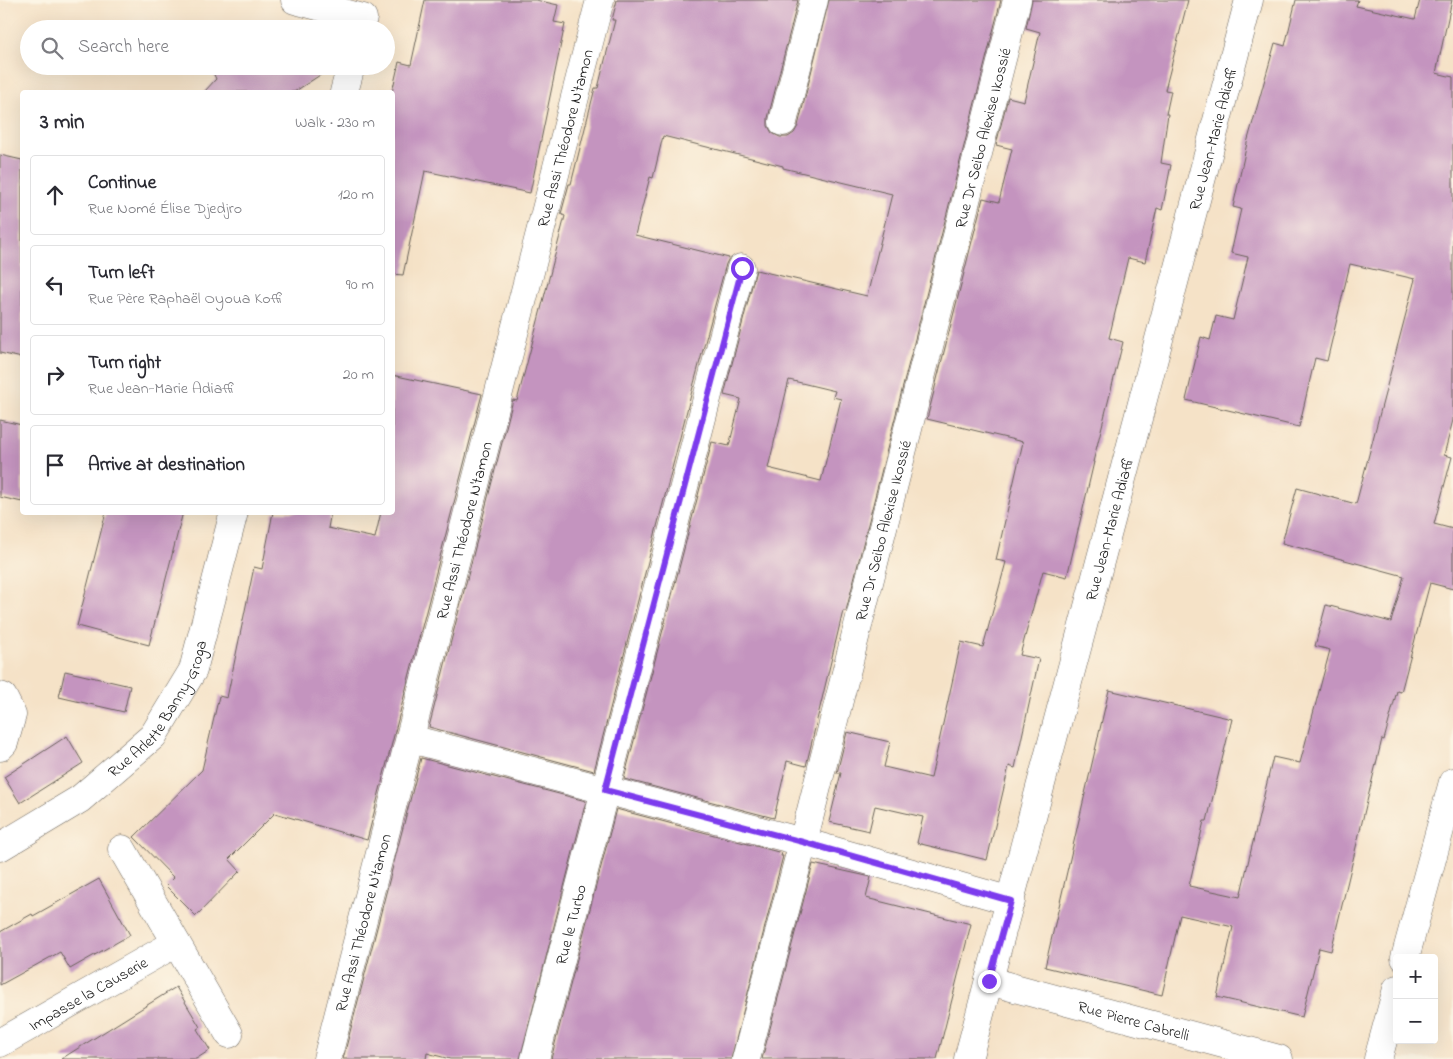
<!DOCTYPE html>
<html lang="en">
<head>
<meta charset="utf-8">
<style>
	:root { --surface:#fff; --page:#f2f2f3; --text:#2b2b33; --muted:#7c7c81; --line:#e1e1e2 }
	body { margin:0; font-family:"Indie Flower",sans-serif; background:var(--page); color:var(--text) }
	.controls { position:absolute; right:15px; bottom:15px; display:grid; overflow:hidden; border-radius:5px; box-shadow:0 5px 20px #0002 }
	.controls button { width:45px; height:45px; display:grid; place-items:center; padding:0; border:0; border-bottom:1px solid var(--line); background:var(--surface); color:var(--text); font:25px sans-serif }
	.stop { position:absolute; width:15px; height:15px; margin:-11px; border:4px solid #7c3aed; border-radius:50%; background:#fff }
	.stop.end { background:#7c3aed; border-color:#fff; box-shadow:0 1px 5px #0008 }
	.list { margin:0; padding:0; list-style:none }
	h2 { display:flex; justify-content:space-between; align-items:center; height:65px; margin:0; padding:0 20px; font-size:21px }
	h2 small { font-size:16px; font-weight:400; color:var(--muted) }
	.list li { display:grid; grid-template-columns:32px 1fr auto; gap:15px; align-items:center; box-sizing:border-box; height:80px; margin:0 10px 10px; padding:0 10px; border:1px solid var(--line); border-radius:5px }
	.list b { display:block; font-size:19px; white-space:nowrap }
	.list p { margin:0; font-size:16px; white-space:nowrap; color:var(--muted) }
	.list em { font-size:16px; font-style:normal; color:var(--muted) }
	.icon { flex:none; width:28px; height:28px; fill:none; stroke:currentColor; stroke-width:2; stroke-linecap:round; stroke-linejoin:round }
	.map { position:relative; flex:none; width:1453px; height:1059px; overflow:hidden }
	.search { position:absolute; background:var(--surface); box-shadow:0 5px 20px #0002; left:20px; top:20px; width:375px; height:55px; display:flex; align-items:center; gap:12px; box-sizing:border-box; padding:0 18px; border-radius:28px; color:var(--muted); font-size:19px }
	.panel { position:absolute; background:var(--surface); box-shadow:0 5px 20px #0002; left:20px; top:90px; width:375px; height:425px; border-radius:5px }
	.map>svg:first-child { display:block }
	.building { fill:#c494bf; fill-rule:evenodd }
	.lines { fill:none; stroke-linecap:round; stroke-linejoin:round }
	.minor-casing { stroke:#686158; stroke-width:29 }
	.minor { stroke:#fff; stroke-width:28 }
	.route { stroke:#7c3aed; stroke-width:6 }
	.labels { text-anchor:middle; stroke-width:4; stroke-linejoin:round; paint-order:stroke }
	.street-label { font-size:16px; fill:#1c1c1c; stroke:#fcf5e5 }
</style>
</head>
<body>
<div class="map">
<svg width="1453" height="1059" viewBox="0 0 1453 1059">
	<rect width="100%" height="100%" fill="#fcf5e5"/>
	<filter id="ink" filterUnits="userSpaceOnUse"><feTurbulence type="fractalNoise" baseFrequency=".02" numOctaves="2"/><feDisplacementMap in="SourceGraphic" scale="10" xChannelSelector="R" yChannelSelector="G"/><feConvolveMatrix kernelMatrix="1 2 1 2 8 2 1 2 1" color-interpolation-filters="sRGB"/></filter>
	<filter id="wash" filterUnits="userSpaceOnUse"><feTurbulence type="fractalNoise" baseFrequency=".0096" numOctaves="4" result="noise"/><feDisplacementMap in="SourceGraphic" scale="20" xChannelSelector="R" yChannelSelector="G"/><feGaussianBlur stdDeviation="1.12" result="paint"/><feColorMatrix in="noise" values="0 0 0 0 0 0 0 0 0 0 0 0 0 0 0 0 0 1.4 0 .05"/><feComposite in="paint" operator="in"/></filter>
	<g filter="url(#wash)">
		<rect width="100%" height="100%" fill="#f5e2c7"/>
		<g id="blocks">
			<g class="building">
				<polygon points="425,0 536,0 558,5 554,22 565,24 530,193 425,171 403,275 392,274 392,92 399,62 411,65"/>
				<path d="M 617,0 L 798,0 L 768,118 L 768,126 L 772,133 L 780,137 L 788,137 L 794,133 L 798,126 L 829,0 L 1001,0 L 846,611 L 843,611 L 806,766 L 787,761 L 774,818 L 624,779 L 712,442 L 729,446 L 741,399 L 724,395 L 756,270 L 867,296 L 892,194 L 783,168 L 783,166 L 663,136 L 653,178 L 650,177 L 635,235 L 729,258 L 726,264 L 693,387 L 594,771 L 429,727 L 513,400 L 517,401 L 539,317 L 565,216 L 561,214 L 569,184 L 571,184 L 595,88 L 598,88 L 615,20 L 612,20 ZM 789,380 L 835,391 L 833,397 L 841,399 L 821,481 L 768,468 Z"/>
				<polygon points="1032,0 1188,0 1165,90 1171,91 1166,114 1168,114 1161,163 1171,165 1162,210 1157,208 1145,262 1128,258 1109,338 1123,342 1093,462 1094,462 1067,577 1043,571 1020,655 1039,659 1015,768 1009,766 987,860 917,843 923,817 875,806 869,831 829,822 841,773 837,773 847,732 890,742 884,767 931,778 961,642 983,647 1006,562 996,560 1023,442 927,419 983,198 999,202 1012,149 996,145 1008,97 1024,101 1040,32 1026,28"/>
				<polygon points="1296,0 1358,0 1356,6 1415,19 1420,0 1452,0 1436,73 1453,77 1453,420 1444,455 1452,457 1434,524 1453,529 1453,589 1430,583 1401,692 1397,691 1384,740 1382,739 1331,951 1319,948 1302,1017 1217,997 1233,927 1180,915 1162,995 1045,967 1109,690 1232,719 1207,821 1204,821 1189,886 1240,897 1273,757 1300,763 1330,650 1315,646 1326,605 1391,622 1404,576 1282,543 1297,488 1356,504 1415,279 1350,264 1327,361 1315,358 1299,427 1186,400 1201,337 1210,340 1216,316 1233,320 1248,257 1231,253 1241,209 1233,207 1247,143 1275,43 1285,46"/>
				<polygon points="210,66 334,66 294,92 204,92 216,79"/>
				<polygon points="0,155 22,160 22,358 0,353"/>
				<polygon points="392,375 482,394 367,840 275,813 229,859 240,871 196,916 166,886 174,878 134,837 202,770 219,696 227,698 254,567 262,569 273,512 331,512 328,528 375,538 381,512 392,512"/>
				<polygon points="0,420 22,425 22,502 0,497"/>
				<polygon points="106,512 183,512 149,645 77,626"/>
				<polygon points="65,671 130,686 124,712 59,697"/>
				<polygon points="67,736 83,763 20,803 4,777"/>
				<polygon points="421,758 586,801 520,1059 450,1059 427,1053 426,1059 343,1059"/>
				<polygon points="616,809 782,853 781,856 783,856 731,1059 551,1059"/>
				<polygon points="813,864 871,877 866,898 971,924 937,1059 762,1059"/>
				<polygon points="99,879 130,935 70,969 60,952 0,985 0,932 32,914 33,916"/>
				<polygon points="176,987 200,1027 197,1029 210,1050 196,1059 61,1059"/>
			</g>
		</g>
	</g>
	<g filter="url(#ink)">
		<use href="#blocks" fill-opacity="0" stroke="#686158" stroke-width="1"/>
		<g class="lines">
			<defs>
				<g id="minor">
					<polyline points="295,0 363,18"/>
					<polyline points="344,92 351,66"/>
					<polyline points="783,122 814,0"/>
					<polyline points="0,696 3,697 12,715 4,743 0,747"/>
					<polyline points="411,739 803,842 1011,901"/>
					<path id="s1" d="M 0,847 L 80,799 L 153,736 L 193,670 L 234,512"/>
					<polyline points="122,849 229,1034"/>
					<polyline points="1405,958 1453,782"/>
					<path id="s2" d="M 989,981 L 1279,1059"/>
					<path id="s3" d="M 0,1043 L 176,943"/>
					<path id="s4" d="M 327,1059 L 600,0"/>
					<path id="s5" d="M 535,1059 L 741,268"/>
					<path id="s6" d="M 746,1059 L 803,842 L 1017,0"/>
					<path id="s7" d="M 968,1059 L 1249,0"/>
					<polyline points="1378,1059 1397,989"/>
				</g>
			</defs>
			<use href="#minor" class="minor-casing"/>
			<use href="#minor" class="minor"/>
		</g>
	</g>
	<g class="lines" filter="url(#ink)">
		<polyline class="route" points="742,268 605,790 803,842 1011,901 989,981"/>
	</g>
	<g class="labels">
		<g class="street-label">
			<text dy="6" stroke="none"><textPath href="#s4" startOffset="951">Rue Assi Théodore N'tamon</textPath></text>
			<text dy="6" stroke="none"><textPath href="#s6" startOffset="951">Rue Dr Seibo Alexise Ikossié</textPath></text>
			<text dy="6" stroke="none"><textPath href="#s7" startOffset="952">Rue Jean-Marie Adiaffi</textPath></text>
			<text dy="6" stroke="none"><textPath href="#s4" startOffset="546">Rue Assi Théodore N'tamon</textPath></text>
			<text dy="6" stroke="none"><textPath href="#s6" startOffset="546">Rue Dr Seibo Alexise Ikossié</textPath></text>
			<text dy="6" stroke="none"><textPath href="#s7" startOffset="548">Rue Jean-Marie Adiaffi</textPath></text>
			<text dy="6" stroke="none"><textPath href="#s1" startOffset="215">Rue Arlette Banny-Groga</textPath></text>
			<text dy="6" stroke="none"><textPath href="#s4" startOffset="141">Rue Assi Théodore N'tamon</textPath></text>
			<text dy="6" stroke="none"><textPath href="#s5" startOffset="139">Rue le Turbo</textPath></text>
			<text dy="6" stroke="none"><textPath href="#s3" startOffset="101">Impasse la Causerie</textPath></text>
			<text dy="6" stroke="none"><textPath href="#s2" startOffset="150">Rue Pierre Cabrelli</textPath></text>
		</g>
	</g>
</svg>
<div class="controls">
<button>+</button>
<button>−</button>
</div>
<div class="stop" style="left:742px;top:268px"></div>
<div class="stop end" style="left:989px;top:981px"></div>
<div class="search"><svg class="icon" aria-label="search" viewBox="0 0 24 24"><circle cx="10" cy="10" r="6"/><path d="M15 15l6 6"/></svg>Search here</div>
<section class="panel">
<h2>3 min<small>Walk · 230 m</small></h2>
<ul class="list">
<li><svg class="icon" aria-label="ahead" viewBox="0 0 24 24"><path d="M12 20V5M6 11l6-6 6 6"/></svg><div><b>Continue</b><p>Rue Nomé Élise Djedjro</p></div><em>120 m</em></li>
<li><svg class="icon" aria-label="left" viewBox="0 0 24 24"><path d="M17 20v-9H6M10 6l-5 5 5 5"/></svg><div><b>Turn left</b><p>Rue Père Raphaël Oyoua Koffi</p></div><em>90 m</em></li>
<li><svg class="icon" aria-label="right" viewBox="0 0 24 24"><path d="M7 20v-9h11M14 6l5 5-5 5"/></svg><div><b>Turn right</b><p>Rue Jean-Marie Adiaffi</p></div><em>20 m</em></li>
<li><svg class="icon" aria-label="arrive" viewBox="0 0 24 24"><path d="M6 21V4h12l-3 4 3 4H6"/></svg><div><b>Arrive at destination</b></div></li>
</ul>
</section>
</div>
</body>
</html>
